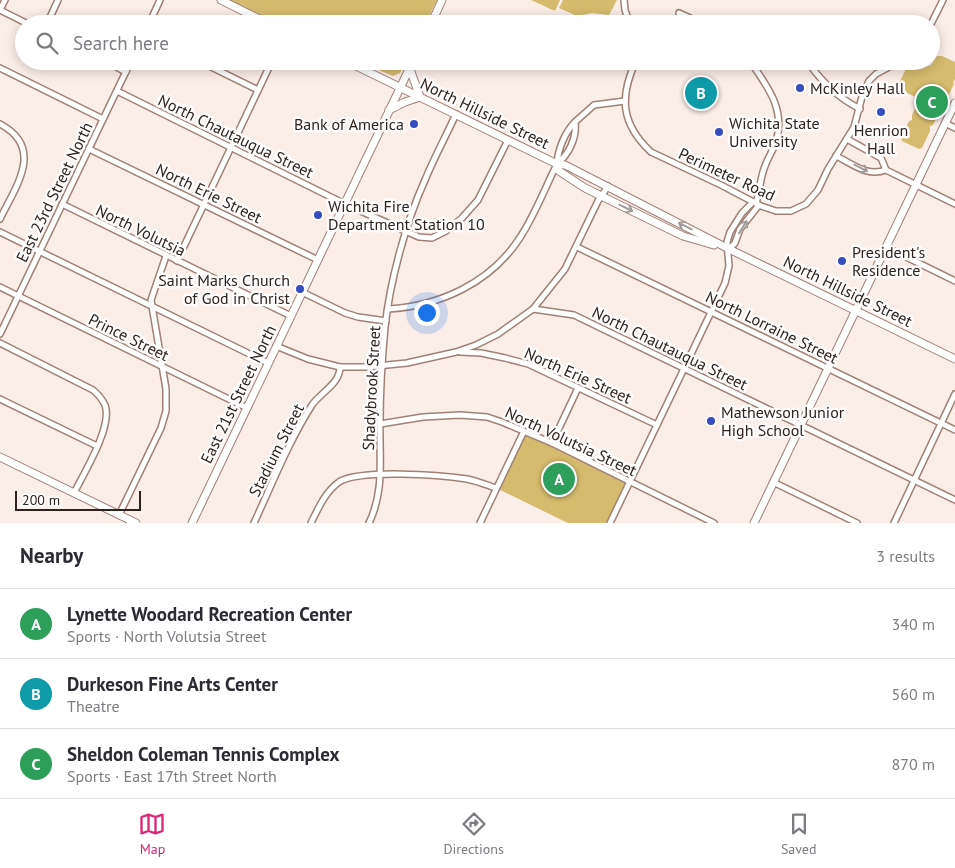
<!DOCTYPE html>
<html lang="en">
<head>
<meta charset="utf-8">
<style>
	:root { --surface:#fff; --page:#f7f7f7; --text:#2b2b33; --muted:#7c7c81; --line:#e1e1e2; --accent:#db2777 }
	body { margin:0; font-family:"PT Sans",sans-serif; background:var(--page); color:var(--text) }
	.scale { position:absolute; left:15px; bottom:12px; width:126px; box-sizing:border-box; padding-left:5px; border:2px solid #2f221e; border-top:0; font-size:14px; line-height:18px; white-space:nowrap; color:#2f221e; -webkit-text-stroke:4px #fdfdfd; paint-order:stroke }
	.you { position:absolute; left:426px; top:312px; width:18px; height:18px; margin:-12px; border:4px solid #fff; border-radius:50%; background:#1a73e8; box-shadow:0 0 0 8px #1a73e833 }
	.badge { display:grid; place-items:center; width:32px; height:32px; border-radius:50%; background:var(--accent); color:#fff; font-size:16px; font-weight:700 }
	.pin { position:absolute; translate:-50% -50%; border:2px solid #fff; box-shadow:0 1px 5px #0006 }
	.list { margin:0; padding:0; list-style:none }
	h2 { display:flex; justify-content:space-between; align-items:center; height:65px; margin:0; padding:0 20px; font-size:21px }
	h2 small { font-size:16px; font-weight:400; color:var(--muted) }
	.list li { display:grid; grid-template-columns:32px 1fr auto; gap:15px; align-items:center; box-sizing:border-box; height:70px; padding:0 20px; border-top:1px solid var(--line) }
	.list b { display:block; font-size:19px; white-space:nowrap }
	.list p { margin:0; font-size:16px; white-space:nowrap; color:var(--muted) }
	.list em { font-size:16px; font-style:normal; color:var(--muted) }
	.icon { flex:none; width:28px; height:28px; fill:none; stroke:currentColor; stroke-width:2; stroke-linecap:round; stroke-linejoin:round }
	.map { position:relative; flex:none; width:955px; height:523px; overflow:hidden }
	.search { position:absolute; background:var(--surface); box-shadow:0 2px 12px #0003; left:15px; right:15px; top:15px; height:55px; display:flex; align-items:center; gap:12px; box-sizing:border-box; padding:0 18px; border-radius:28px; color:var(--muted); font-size:19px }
	.sheet { height:275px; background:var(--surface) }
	nav { display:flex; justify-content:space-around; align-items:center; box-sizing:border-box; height:70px; border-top:1px solid var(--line); background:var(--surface); font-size:14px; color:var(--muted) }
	nav a { display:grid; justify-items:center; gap:2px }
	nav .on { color:var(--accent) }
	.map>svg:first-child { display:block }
	.green { fill:#d6bb6e }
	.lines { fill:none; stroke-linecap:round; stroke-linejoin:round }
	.street-casing { stroke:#a18176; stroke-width:8 }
	.secondary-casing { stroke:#a18176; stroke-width:9 }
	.street { stroke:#fff; stroke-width:5 }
	.secondary { stroke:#fff; stroke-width:7 }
	.oneway { stroke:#a19c9a }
	.poi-dot { fill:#374cbe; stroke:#fdfdfd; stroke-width:2 }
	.labels { text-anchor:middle; stroke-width:5; stroke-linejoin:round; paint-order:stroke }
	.poi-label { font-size:16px; fill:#2f221e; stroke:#fdfdfd; text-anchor:start }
	.street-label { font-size:16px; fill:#2f221e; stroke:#fdfdfd }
</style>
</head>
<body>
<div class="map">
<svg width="955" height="523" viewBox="0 0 955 523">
	<rect width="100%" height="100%" fill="#fbede8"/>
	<g class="green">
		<polygon points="230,0 437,0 425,24 279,24"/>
		<polygon points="531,0 560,0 555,11"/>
		<polygon points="563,0 617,0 609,15 592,13 577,16 559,8"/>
		<polygon points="937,56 942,56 955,62 955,79 953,83 954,84 943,107 941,108 933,125 930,126 930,131 922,148 919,149 902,141 901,138 909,121 912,120 912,115 920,98 916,97 898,89 897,87 906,69 910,69 913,65 920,69 931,65"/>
		<polygon points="357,61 406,61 400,73 393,76"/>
		<polygon points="524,431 630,482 610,523 568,523 496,488"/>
	</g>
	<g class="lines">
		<defs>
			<g id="street">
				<polyline points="624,0 625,10 630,24"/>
				<polyline points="0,10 28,24"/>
				<polyline points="0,10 5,0"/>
				<polyline points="679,13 703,24"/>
				<polyline points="47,24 58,0"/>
				<polyline points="149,24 160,0"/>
				<polyline points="931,24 943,0"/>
				<polyline points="105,61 126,72"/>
				<polyline points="199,61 258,90"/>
				<path d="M 636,61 C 619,97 621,124 651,152 L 721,185 L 761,206 L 776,211 L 791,211 L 806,204 L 818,190 L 828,169 L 854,127 L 863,93 L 869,81 L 876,74 L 900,61"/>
				<path d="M 750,61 C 767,86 786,109 776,142 C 773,150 768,158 765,166 C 760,178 760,191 756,203"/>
				<path d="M 807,61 C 822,82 837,97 860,109"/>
				<polyline points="0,68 103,119"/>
				<polyline points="117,91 345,204 419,237 432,238 446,231 462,218 478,200 508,140"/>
				<polyline points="575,122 594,105 625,101"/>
				<polyline points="945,123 955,128"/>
				<path d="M 0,124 C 45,148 16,186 0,219"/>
				<polyline points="847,139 881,158 886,170 955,204"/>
				<polyline points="89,149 318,260"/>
				<path d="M 836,156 C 853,164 867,177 886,170"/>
				<polyline points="62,204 291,316"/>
				<polyline points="0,232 268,363"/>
				<polyline points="577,247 955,430"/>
				<polyline points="886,247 955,281"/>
				<polyline points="729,249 735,243 740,229 759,205"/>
				<polyline points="177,261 272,61"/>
				<polyline points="0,287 247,408"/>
				<polyline points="302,292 345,313 358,317 386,321"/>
				<path d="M 388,309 C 440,306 490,283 519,239 C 534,217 545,188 557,164 C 558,149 565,132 575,122 C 577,138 569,154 557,164"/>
				<polyline points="533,309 574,315 955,500"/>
				<polyline points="0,334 131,61"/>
				<path d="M 0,343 L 93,390 C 98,394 102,399 105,405 C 113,426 84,473 74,493"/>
				<polyline points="276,346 308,359 340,367 367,367 407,363 456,352 476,345 498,334 533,309 565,269 598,201 608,186"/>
				<polyline points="460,352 481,353 505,358 528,364 657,425"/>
				<polyline points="0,399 97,446"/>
				<polyline points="380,424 423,417 460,415 487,417 502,422 552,443 714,523"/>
				<polyline points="552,443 578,388"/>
				<polyline points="773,482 857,523"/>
				<polyline points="119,515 161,428 166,411 166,389 151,300 166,256"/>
				<path d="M 254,523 C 272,484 289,441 312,405 C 321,392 340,384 340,367"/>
				<path d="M 311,523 C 318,509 325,492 339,482 C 360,469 441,475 467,479 C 477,481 487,485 496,488"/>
				<path d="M 369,523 C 385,490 379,457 380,422 C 380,390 382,359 385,327 C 390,281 406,222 425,180 C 434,158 446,136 456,114"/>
				<polyline points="480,523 524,431"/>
				<polyline points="610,523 725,283 729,266 727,242 730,232 742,213 753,202"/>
				<polyline points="894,523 955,394"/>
			</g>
			<g id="secondary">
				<polyline points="221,0 269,24"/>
				<polyline points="431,24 442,0"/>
				<polyline points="346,61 557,164 565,165 729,249 955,359"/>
				<polyline points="389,110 405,102 420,97 410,69"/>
				<polyline points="557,164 559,171 585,188 683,236 714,245"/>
				<polyline points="0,457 136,523"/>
				<polyline points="192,523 413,61"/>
				<polyline points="754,523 955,103"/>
			</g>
		</defs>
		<use href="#street" class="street-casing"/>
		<use href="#secondary" class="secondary-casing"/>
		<use href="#street" class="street"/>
		<use href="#secondary" class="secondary"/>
	</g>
	<defs><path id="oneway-shaft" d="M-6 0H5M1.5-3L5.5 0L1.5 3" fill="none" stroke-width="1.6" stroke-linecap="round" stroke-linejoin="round" transform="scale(1.25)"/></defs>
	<g class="oneway">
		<use href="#oneway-shaft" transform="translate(861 168) rotate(27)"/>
		<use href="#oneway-shaft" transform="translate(626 208) rotate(26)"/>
		<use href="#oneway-shaft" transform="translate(685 226) rotate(-153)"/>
		<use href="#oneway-shaft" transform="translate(743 227) rotate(-58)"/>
	</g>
	<g class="poi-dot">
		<circle cx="800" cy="88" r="5"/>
		<circle cx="881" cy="112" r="5"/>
		<circle cx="414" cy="124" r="5"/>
		<circle cx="719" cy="132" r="5"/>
		<circle cx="318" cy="215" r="5"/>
		<circle cx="842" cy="261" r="5"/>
		<circle cx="300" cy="289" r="5"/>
		<circle cx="711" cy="421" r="5"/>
	</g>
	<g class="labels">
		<g class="poi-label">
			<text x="810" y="94">McKinley Hall</text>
			<text x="729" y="129">Wichita State<tspan x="729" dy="18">University</tspan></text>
			<text x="404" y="130" text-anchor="end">Bank of America</text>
			<text x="881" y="136" text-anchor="middle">Henrion<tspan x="881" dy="18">Hall</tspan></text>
			<text x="328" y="212">Wichita Fire<tspan x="328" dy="18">Department Station 10</tspan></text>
			<text x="852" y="258">President's<tspan x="852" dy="18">Residence</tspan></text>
			<text x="290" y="286" text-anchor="end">Saint Marks Church<tspan x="290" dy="18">of God in Christ</tspan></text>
			<text x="721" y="418">Mathewson Junior<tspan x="721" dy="18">High School</tspan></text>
		</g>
		<g class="street-label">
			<text transform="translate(485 113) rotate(26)" y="6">North Hillside Street</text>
			<text transform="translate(236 136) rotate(26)" y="6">North Chautauqua Street</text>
			<text transform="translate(727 174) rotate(25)" y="6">Perimeter Road</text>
			<text transform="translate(54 192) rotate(-64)" y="6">East 23rd Street North</text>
			<text transform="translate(209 193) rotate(26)" y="6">North Erie Street</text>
			<text transform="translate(141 230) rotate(26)" y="6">North Volutsia</text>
			<text transform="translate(848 291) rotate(26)" y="6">North Hillside Street</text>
			<text transform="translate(772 327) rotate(26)" y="6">North Lorraine Street</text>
			<text transform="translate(129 337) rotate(26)" y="6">Prince Street</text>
			<text transform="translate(670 348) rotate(26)" y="6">North Chautauqua Street</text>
			<text transform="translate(578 375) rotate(24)" y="6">North Erie Street</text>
			<text transform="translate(371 388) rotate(-87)" y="6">Shadybrook Street</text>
			<text transform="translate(238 394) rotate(-64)" y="6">East 21st Street North</text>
			<text transform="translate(571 441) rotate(25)" y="6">North Volutsia Street</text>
			<text transform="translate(276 450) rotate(-63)" y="6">Stadium Street</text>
		</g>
	</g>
</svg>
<div class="scale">200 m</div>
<div class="you"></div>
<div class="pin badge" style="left:559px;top:479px;background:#2e9e5b">A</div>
<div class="pin badge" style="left:701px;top:93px;background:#0f9aa8">B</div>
<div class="pin badge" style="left:932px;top:102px;background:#2e9e5b">C</div>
<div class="search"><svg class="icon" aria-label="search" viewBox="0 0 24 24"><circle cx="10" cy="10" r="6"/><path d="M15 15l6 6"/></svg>Search here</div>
</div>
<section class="sheet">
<h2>Nearby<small>3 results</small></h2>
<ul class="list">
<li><span class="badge" style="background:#2e9e5b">A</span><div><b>Lynette Woodard Recreation Center</b><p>Sports · North Volutsia Street</p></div><em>340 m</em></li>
<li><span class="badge" style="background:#0f9aa8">B</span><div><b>Durkeson Fine Arts Center</b><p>Theatre</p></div><em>560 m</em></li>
<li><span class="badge" style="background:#2e9e5b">C</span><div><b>Sheldon Coleman Tennis Complex</b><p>Sports · East 17th Street North</p></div><em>870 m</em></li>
</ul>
</section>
<nav>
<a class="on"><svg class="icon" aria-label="map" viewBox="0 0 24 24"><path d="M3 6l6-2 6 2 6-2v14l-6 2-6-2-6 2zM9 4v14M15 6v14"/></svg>Map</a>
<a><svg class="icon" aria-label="directions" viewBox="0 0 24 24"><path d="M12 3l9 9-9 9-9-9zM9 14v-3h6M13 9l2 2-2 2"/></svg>Directions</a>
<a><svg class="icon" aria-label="saved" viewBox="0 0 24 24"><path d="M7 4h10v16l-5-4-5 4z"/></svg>Saved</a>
</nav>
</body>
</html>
